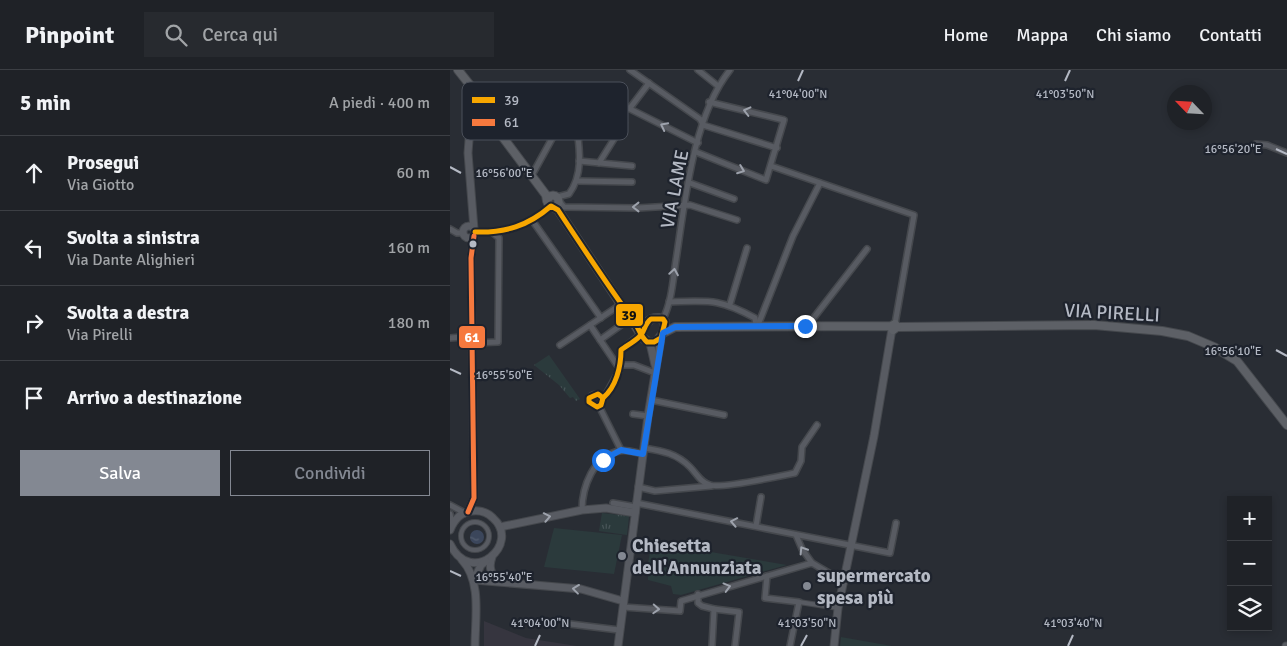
<!DOCTYPE html>
<html lang="it">
<head>
<meta charset="utf-8">
<style>
	:root { --surface:#1f2227; --page:#272a2f; --text:#f1f3f6; --muted:#a1a4a7; --line:#3c3f44; --accent:#838892 }
	body { margin:0; font-family:Signika,sans-serif; background:var(--page); color:var(--text) }
	.controls { position:absolute; right:15px; bottom:15px; display:grid; overflow:hidden; border-radius:0px; box-shadow:0 2px 8px #0003 }
	.controls button { width:45px; height:45px; display:grid; place-items:center; padding:0; border:0; border-bottom:1px solid var(--line); background:var(--surface); color:var(--text); font:25px sans-serif }
	.compass { position:absolute; left:717px; top:15px; width:45px; height:45px; border-radius:50%; background:var(--surface); box-shadow:0 2px 8px #0003; rotate:295deg }
	.stop { position:absolute; width:15px; height:15px; margin:-11px; border:4px solid #1a73e8; border-radius:50%; background:#fff }
	.stop.end { background:#1a73e8; border-color:#fff; box-shadow:0 1px 5px #0008 }
	.list { margin:0; padding:0; list-style:none }
	h2 { display:flex; justify-content:space-between; align-items:center; height:65px; margin:0; padding:0 20px; font-size:21px }
	h2 small { font-size:16px; font-weight:400; color:var(--muted) }
	.list li { display:grid; grid-template-columns:32px 1fr auto; gap:15px; align-items:center; box-sizing:border-box; height:75px; padding:0 20px; border-top:1px solid var(--line) }
	.list b { display:block; font-size:19px; white-space:nowrap }
	.list p { margin:0; font-size:16px; white-space:nowrap; color:var(--muted) }
	.list em { font-size:16px; font-style:normal; color:var(--muted) }
	.actions { display:flex; gap:10px; padding:15px 20px }
	.actions a { flex:1; padding:11px 0; border:1px solid var(--accent); border-radius:0px; text-align:center; font-size:18px; color:var(--accent) }
	.actions .main { background:var(--accent); color:#fff }
	.icon { flex:none; width:28px; height:28px; fill:none; stroke:currentColor; stroke-width:2; stroke-linecap:round; stroke-linejoin:round }
	.map { position:relative; flex:none; width:837px; height:576px; overflow:hidden }
	header { display:flex; align-items:center; gap:30px; box-sizing:border-box; height:70px; padding:0 25px; background:var(--surface); border-bottom:1px solid var(--line) }
	header strong { font-size:24px }
	nav { display:flex; gap:28px; margin-inline-start:auto; font-size:18px }
	.search { width:350px; height:45px; background:var(--page); display:flex; align-items:center; gap:12px; box-sizing:border-box; padding:0 18px; border-radius:0px; color:var(--muted); font-size:19px }
	main { display:flex }
	aside { flex:1; background:var(--surface) }
	.map>svg:first-child { display:block }
	.medical { fill:#36353f }
	.green { fill:#2b3a3c }
	.park { fill:url(#park-tufts) }
	.water { fill:url(#water-ripples) }
	.lines { fill:none; stroke-linecap:round; stroke-linejoin:round }
	.pedestrian-casing { stroke:#45484d; stroke-width:6 }
	.minor-casing { stroke:#45484d; stroke-width:8 }
	.tertiary-casing { stroke:#45484d; stroke-width:9 }
	.secondary-casing { stroke:#45484d; stroke-width:10 }
	.pedestrian { stroke:#585b62; stroke-width:4 }
	.minor { stroke:#585b62; stroke-width:5 }
	.tertiary { stroke:#585b62; stroke-width:7 }
	.secondary { stroke:#5d6066; stroke-width:8 }
	.bus-1-casing { stroke:#1e232d; stroke-width:9 }
	.bus-2-casing { stroke:#1e232d; stroke-width:9 }
	.bus-1 { stroke:#f7a600; stroke-width:5 }
	.bus-2 { stroke:#f6793e; stroke-width:5 }
	.oneway { stroke:#9da2ac }
	.route { stroke:#1a73e8; stroke-width:6 }
	.ticks { fill:none; stroke:#b4b9c4; stroke-width:2 }
	.bus-dot { fill:#b4b9c4; stroke:#1e232d; stroke-width:2 }
	.poi-dot { fill:#838892; stroke:#1e232d; stroke-width:2 }
	.labels { text-anchor:middle; stroke-width:4.5; stroke-linejoin:round; paint-order:stroke }
	.street-label { font-size:19px; fill:#b4b9c4; stroke:#1e232d }
	.poi-label { font-size:19px; font-weight:bold; fill:#b4b9c4; stroke:#1e232d; text-anchor:start }
	.key { fill:#1e232d; stroke:#4b505a; stroke-width:1 }
	.key-label { font-size:14px; fill:#b4b9c4 }
	.ticks-label { font-size:12px; text-anchor:middle; fill:#b4b9c4; stroke:#1e232d; stroke-width:4.5; stroke-linejoin:round; paint-order:stroke }
	.line-badge { stroke:#1e232d; stroke-width:2 }
	.badge-label { font-size:14px; text-anchor:middle; font-weight:bold; fill:#fff }
	.pale-badge-label { font-size:14px; text-anchor:middle; font-weight:bold; fill:#111 }
</style>
</head>
<body>
<header>
<strong>Pinpoint</strong>
<div class="search"><svg class="icon" aria-label="search" viewBox="0 0 24 24"><circle cx="10" cy="10" r="6"/><path d="M15 15l6 6"/></svg>Cerca qui</div>
<nav><a>Home</a><a>Mappa</a><a>Chi siamo</a><a>Contatti</a></nav>
</header>
<main>
<aside>
<h2>5 min<small>A piedi · 400 m</small></h2>
<ul class="list">
<li><svg class="icon" aria-label="ahead" viewBox="0 0 24 24"><path d="M12 20V5M6 11l6-6 6 6"/></svg><div><b>Prosegui</b><p>Via Giotto</p></div><em>60 m</em></li>
<li><svg class="icon" aria-label="left" viewBox="0 0 24 24"><path d="M17 20v-9H6M10 6l-5 5 5 5"/></svg><div><b>Svolta a sinistra</b><p>Via Dante Alighieri</p></div><em>160 m</em></li>
<li><svg class="icon" aria-label="right" viewBox="0 0 24 24"><path d="M7 20v-9h11M14 6l5 5-5 5"/></svg><div><b>Svolta a destra</b><p>Via Pirelli</p></div><em>180 m</em></li>
<li><svg class="icon" aria-label="arrive" viewBox="0 0 24 24"><path d="M6 21V4h12l-3 4 3 4H6"/></svg><div><b>Arrivo a destinazione</b></div></li>
</ul>
<div class="actions"><a class="main">Salva</a><a>Condividi</a></div>
</aside>
<div class="map">
<svg width="837" height="576" viewBox="0 0 837 576">
	<defs>
		<pattern id="park-tufts" width="24" height="20" patternUnits="userSpaceOnUse" patternTransform="scale(1.25)"><rect width="24" height="20" fill="#2b3a3c"/><path d="M3 7l-1-3M5 7V3M7 7l1-3M15 17l-1-3M17 17v-4M19 17l1-3" fill="none" stroke="#475457"/></pattern>
		<pattern id="water-ripples" width="26" height="14" patternUnits="userSpaceOnUse" patternTransform="scale(1.25)"><rect width="26" height="14" fill="#3b465b"/><path d="M2 4q2-2 4 0t4 0M15 11q2-2 4 0t4 0" fill="none" stroke="#555f71"/></pattern>
	</defs>
	<rect width="100%" height="100%" fill="#292d34"/>
	<polygon class="medical" points="34,551 76,568 127,576 34,576"/>
	<g class="green">
		<polygon points="104,458 172,465 164,504 94,497"/>
		<polygon points="202,472 337,495 231,525 223,524 221,516 198,510 198,505 196,503"/>
		<polygon points="391,567 442,576 390,576"/>
	</g>
	<g class="park">
		<polygon points="99,285 130,329 126,331 123,327 120,328 109,315 84,295"/>
		<polygon points="152,443 179,446 177,465 149,461"/>
	</g>
	<circle class="water" cx="27" cy="467" r="7"/>
	<g class="lines">
		<defs>
			<g id="pedestrian">
				<circle cx="25" cy="466" r="14"/>
				<polyline points="349,532 388,538"/>
			</g>
			<g id="minor">
				<polyline points="180,0 250,49 253,55 327,78"/>
				<polyline points="248,0 268,16"/>
				<polyline points="180,38 199,13"/>
				<polyline points="806,74 817,75 837,83"/>
				<polyline points="246,82 316,110 334,50 259,32"/>
				<polyline points="129,91 182,96"/>
				<polyline points="149,93 174,53"/>
				<polyline points="321,96 464,145 445,254"/>
				<polyline points="82,105 104,65 138,25 144,21 248,73"/>
				<polyline points="127,111 182,112"/>
				<polyline points="240,113 284,129"/>
				<path d="M 107,127 L 119,124 C 133,105 130,81 127,59"/>
				<polyline points="109,131 114,137 188,138 240,135 287,150"/>
				<polyline points="82,150 151,248"/>
				<polyline points="0,159 7,163 13,163"/>
				<path d="M 25,162 C 55,163 78,156 101,136"/>
				<path d="M 219,232 C 259,231 268,228 305,248 L 306,255"/>
				<polyline points="280,234 297,178"/>
				<polyline points="170,235 140,255 167,295 184,295 205,303"/>
				<path d="M 213,249 C 222,231 223,209 226,190 C 235,131 243,46 280,0"/>
				<polyline points="308,255 343,166 370,113"/>
				<polyline points="355,256 362,250 417,179"/>
				<polyline points="0,268 23,266"/>
				<polyline points="150,270 181,248"/>
				<polyline points="23,273 48,272 49,168 43,163"/>
				<polyline points="110,275 140,255"/>
				<path d="M 153,328 L 151,335 L 147,337 L 139,332 L 139,328 C 145,321 149,326 154,328 L 169,301 L 171,280 L 191,264"/>
				<polyline points="201,330 274,345"/>
				<polyline points="149,336 171,380"/>
				<polyline points="183,344 198,346"/>
				<path d="M 194,378 C 212,381 226,383 240,397 C 247,404 250,412 260,415 C 271,419 330,406 345,403 L 351,391 L 352,377 L 367,355"/>
				<polyline points="188,417 205,421 261,416"/>
				<polyline points="163,433 186,437"/>
				<polyline points="186,433 440,483 446,453"/>
				<polyline points="0,435 15,443"/>
				<path d="M 132,440 C 132,418 143,385 170,381 C 177,379 186,383 193,384"/>
				<polyline points="0,444 2,454"/>
				<polyline points="306,456 311,427"/>
				<polyline points="346,465 352,479 362,493"/>
				<polyline points="317,506 315,528 349,532 340,576"/>
				<polyline points="248,524 248,533 252,536 264,539 262,576"/>
				<polyline points="173,537 230,541 231,531 362,493 394,512"/>
				<polyline points="264,539 289,542 285,576"/>
				<polyline points="120,554 169,560"/>
			</g>
			<g id="tertiary">
				<polyline points="21,44 18,83 24,159"/>
				<polyline points="21,53 29,46"/>
				<circle cx="19" cy="162" r="6"/>
				<polyline points="200,273 205,295"/>
				<polyline points="18,442 24,428 21,188 24,166"/>
				<polyline points="50,457 132,440 156,438 185,443"/>
				<path d="M 0,460 C 4,450 11,442 22,441 C 29,440 37,442 43,448 C 72,474 21,518 0,474"/>
				<path d="M 42,487 C 38,499 41,504 50,511"/>
				<path d="M 12,490 C 32,511 25,549 25,576"/>
				<polyline points="24,510 131,519 173,531"/>
				<polyline points="24,510 31,495 36,491"/>
				<polyline points="168,576 198,346 211,268"/>
				<polyline points="384,576 388,538 424,366 442,259"/>
				<polyline points="836,576 837,576"/>
			</g>
			<g id="secondary">
				<polyline points="8,0 31,29"/>
				<circle cx="27" cy="37" r="9"/>
				<polyline points="35,39 37,46 96,125 97,131"/>
				<circle cx="103" cy="131" r="5.5"/>
				<path d="M 101,136 L 108,140 L 194,269 L 200,273 L 207,271 L 213,263 L 215,252 L 209,248 C 199,247 194,254 192,263"/>
				<polyline points="447,257 644,255 712,261 738,266 764,277 787,291 837,355"/>
				<polyline points="213,263 225,257 441,256 445,254 447,257 443,260 441,256"/>
			</g>
		</defs>
		<use href="#pedestrian" class="pedestrian-casing"/>
		<use href="#minor" class="minor-casing"/>
		<use href="#tertiary" class="tertiary-casing"/>
		<use href="#secondary" class="secondary-casing"/>
		<use href="#pedestrian" class="pedestrian"/>
		<use href="#minor" class="minor"/>
		<use href="#tertiary" class="tertiary"/>
		<use href="#secondary" class="secondary"/>
		<defs>
			<path id="bus-1" d="M 25,162 C 55,163 78,156 101,136 L 108,140 C 133,178 158,216 185,253 C 189,259 191,267 197,272 L 204,272 L 211,268 L 215,252 L 213,249 L 201,249 C 194,254 195,262 189,267 C 184,272 176,276 171,280 C 171,297 166,317 153,328 L 148,324 L 139,328 L 139,332 L 147,337 L 151,335 L 153,328"/>
			<polyline id="bus-2" points="18,442 24,428 21,188 24,166"/>
		</defs>
		<use href="#bus-1" class="bus-1-casing"/>
		<use href="#bus-2" class="bus-2-casing"/>
		<use href="#bus-1" class="bus-1"/>
		<use href="#bus-2" class="bus-2"/>
	</g>
	<defs><path id="oneway-chevron" d="M-2-3.5L2.5 0L-2 3.5" fill="none" stroke-width="1.6" stroke-linecap="round" stroke-linejoin="round" transform="scale(1.25)"/></defs>
	<g class="oneway">
		<use href="#oneway-chevron" transform="translate(297 41) rotate(-166)"/>
		<use href="#oneway-chevron" transform="translate(214 56) rotate(-153)"/>
		<use href="#oneway-chevron" transform="translate(291 100) rotate(21)"/>
		<use href="#oneway-chevron" transform="translate(186 137) rotate(180)"/>
		<use href="#oneway-chevron" transform="translate(224 202) rotate(-81)"/>
		<use href="#oneway-chevron" transform="translate(97 447) rotate(-11)"/>
		<use href="#oneway-chevron" transform="translate(284 452) rotate(-169)"/>
		<use href="#oneway-chevron" transform="translate(353 480) rotate(-122)"/>
		<use href="#oneway-chevron" transform="translate(277 517) rotate(-15)"/>
		<use href="#oneway-chevron" transform="translate(126 519) rotate(-173)"/>
		<use href="#oneway-chevron" transform="translate(206 539) rotate(3)"/>
	</g>
	<g class="lines">
		<polyline class="route" points="153,390 171,380 193,384 213,263 225,257 355,256"/>
	</g>
	<path class="ticks" d="M 348,11 L 353,0M 615,11 L 620,0M 826,79 L 837,84M 0,97 L 11,103M 826,280 L 837,286M 0,299 L 11,304M 0,501 L 11,506M 85,576 L 90,565M 351,576 L 357,565M 618,576 L 623,565"/>
	<circle class="bus-dot" cx="23" cy="174" r="4.5"/>
	<g class="poi-dot">
		<circle cx="172" cy="486" r="5"/>
		<circle cx="357" cy="516" r="5"/>
	</g>
	<g class="labels">
		<g class="street-label">
			<text transform="translate(224 119) rotate(-79)" y="7">VIA LAME</text>
			<text transform="translate(662 242) rotate(3)" y="7">VIA PIRELLI</text>
		</g>
		<g class="poi-label">
			<text x="182" y="482">Chiesetta<tspan x="182" dy="22">dell'Annunziata</tspan></text>
			<text x="367" y="512">supermercato<tspan x="367" dy="22">spesa più</tspan></text>
		</g>
	</g>
	<rect x="12" y="12" width="166" height="58" rx="8" class="key"/>
	<rect x="22" y="27" width="23" height="6" fill="#f7a600"/>
	<rect x="22" y="49" width="23" height="7" fill="#f6793e"/>
	<g class="key-label">
		<text x="54" y="35">39</text>
		<text x="54" y="57">61</text>
	</g>
	<g class="ticks-label">
		<text x="348" y="28">41°04'00"N</text>
		<text x="615" y="28">41°03'50"N</text>
		<text x="783" y="83">16°56'20"E</text>
		<text x="54" y="107">16°56'00"E</text>
		<text x="783" y="285">16°56'10"E</text>
		<text x="54" y="309">16°55'50"E</text>
		<text x="54" y="511">16°55'40"E</text>
		<text x="90" y="557">41°04'00"N</text>
		<text x="357" y="557">41°03'50"N</text>
		<text x="623" y="557">41°03'40"N</text>
	</g>
	<g class="line-badge">
		<rect x="165" y="233" width="29" height="24" rx="5" fill="#f7a600"/>
		<rect x="8" y="255" width="28" height="24" rx="5" fill="#f6793e"/>
	</g>
	<g class="badge-label">
		<text x="22" y="272">61</text>
	</g>
	<g class="pale-badge-label">
		<text x="179" y="250">39</text>
	</g>
</svg>
<div class="controls">
<button>+</button>
<button>−</button>
<button><svg class="icon" aria-label="layers" viewBox="0 0 24 24"><path d="M12 4l9 5-9 5-9-5zM3 14l9 5 9-5"/></svg></button>
</div>
<svg class="compass" viewBox="-18 -18 36 36"><path d="M0-13l5 13h-10z" fill="#e53935"/><path d="M0 13l5-13h-10z" fill="#a1a4a7"/></svg>
<div class="stop" style="left:153px;top:390px"></div>
<div class="stop end" style="left:355px;top:256px"></div>
</div>
</main>
</body>
</html>
